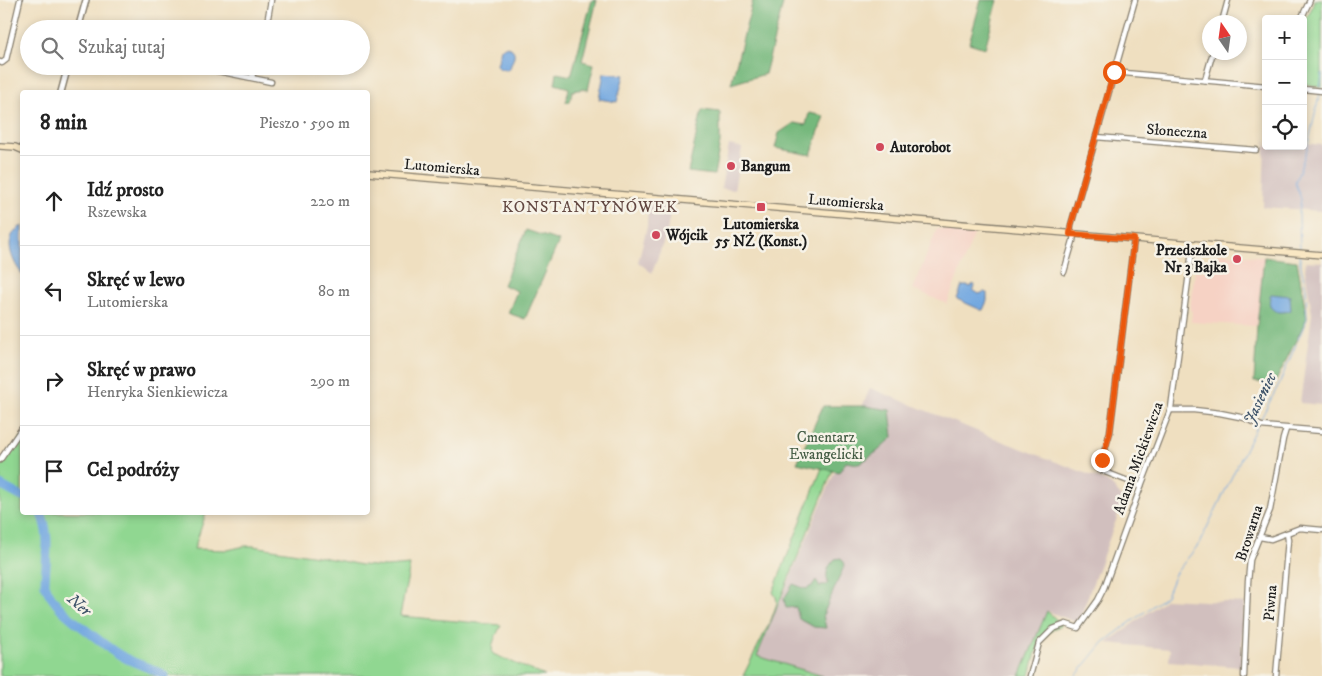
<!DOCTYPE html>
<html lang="pl">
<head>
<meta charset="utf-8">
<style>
	:root { --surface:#fff; --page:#f6f6f6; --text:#222; --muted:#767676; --line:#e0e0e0 }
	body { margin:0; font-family:"IM FELL DW Pica",serif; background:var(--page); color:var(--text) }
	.controls { position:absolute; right:15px; top:15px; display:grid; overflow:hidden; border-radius:5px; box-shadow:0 2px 8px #0003 }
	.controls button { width:45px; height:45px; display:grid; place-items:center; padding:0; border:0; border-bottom:1px solid var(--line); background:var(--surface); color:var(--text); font:25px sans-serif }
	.compass { position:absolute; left:1202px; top:15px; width:45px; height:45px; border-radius:50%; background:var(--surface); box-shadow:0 2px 8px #0003; rotate:347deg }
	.stop { position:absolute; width:15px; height:15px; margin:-11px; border:4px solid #ea580c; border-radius:50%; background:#fff }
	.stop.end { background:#ea580c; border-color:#fff; box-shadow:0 1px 5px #0008 }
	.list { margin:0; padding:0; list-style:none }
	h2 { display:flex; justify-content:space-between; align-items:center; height:65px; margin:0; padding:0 20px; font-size:21px }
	h2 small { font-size:16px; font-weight:400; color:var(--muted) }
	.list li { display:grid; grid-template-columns:32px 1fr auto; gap:15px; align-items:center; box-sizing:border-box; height:90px; padding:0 20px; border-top:1px solid var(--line) }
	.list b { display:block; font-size:19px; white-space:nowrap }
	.list p { margin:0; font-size:16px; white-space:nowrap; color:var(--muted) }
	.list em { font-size:16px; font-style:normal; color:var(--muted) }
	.icon { flex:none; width:28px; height:28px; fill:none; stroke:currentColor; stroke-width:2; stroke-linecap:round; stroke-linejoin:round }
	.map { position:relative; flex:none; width:1322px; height:676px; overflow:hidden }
	.search { position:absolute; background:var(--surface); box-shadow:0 2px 8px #0003; left:20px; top:20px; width:350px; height:55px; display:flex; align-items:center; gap:12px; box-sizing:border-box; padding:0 18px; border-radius:28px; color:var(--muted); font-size:19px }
	.panel { position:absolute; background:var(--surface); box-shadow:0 2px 8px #0003; left:20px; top:90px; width:350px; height:425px; border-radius:5px }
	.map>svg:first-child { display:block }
	.built { fill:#f6d2c4 }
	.industrial { fill:#d1bfbe }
	.green { fill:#90d791; stroke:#567a56 }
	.forest { fill:#74b87b; stroke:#486a4c }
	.water { fill:#73a8e0; stroke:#48627e }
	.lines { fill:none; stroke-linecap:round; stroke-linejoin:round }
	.stream { stroke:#73a8e0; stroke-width:1 }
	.river { stroke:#73a8e0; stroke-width:9 }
	.minor-casing { stroke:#867e6e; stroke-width:7 }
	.tertiary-casing { stroke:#867e6e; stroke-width:8 }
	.secondary-casing { stroke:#867e6e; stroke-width:8 }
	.minor { stroke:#fff; stroke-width:4.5 }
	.tertiary { stroke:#fff; stroke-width:5 }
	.secondary { stroke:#f9e7c3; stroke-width:5.5 }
	.route { stroke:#ea580c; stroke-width:6 }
	.poi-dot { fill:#d1495b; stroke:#f7f3e8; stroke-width:2 }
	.labels { text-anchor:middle; stroke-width:5; stroke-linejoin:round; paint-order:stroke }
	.street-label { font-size:15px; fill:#1c1c1c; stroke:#f7f3e8 }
	.poi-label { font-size:15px; font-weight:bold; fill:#1c1c1c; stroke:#f7f3e8; text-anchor:start }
	.park-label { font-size:15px; fill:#455d45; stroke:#f7f3e8 }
	.neighbourhood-label { font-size:16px; letter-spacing:1px; fill:#624741; stroke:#f7f3e8 }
	.water-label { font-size:16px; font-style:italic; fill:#3f546a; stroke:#f7f3e8 }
</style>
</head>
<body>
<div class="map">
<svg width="1322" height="676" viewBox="0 0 1322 676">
	<rect width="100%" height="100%" fill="#f7f3e8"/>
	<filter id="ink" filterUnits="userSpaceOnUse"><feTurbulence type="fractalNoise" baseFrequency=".02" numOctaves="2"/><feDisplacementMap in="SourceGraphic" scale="10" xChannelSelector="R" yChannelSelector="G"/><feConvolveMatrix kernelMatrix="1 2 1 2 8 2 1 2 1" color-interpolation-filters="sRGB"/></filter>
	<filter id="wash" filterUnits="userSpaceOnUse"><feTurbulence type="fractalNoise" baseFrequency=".0096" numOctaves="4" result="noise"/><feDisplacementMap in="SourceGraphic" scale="20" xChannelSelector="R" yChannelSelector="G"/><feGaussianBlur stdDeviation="1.12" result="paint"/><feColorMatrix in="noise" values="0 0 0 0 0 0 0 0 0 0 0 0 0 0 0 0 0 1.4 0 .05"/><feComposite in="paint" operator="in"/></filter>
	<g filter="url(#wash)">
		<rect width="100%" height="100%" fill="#efdfc0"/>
		<g class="built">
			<polygon points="937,229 975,232 947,304 913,289"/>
			<polygon points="1219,253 1264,257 1256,326 1191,322 1192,312 1190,309 1195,270 1208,271 1217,267"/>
		</g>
		<g class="industrial">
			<polygon points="1265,139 1266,146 1303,146 1303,143 1322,145 1322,211 1263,207"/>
			<polygon points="729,145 742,148 734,190 721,188"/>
			<polygon points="648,204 671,206 667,232 652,273 638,262 647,227"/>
			<polygon points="1306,261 1322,262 1322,405 1300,403 1312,314 1305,270"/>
			<polygon points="870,388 994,438 1108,482 1124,499 1078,623 1047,611 1020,676 823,676 757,656"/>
			<polygon points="1166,599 1244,603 1241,667 1169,661 1170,649 1107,643"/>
		</g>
		<g class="green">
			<polygon points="1314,0 1322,0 1322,88 1303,83 1303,26 1304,20 1311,11"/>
			<path d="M 22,436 L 22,512 L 206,513 L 194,549 L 228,550 L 245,546 L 253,546 L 317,556 L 361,565 L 386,567 L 410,565 L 400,616 L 501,625 C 497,635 490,644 493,654 L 545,676 L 0,676 L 0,468 Z"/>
			<polygon points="822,468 833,470 757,656 823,676 743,676 771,620 777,603 776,597 773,592"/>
			<path d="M 1047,611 L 1062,625 C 1037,636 1036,652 1030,676 L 1020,676 Z"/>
		</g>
		<g class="forest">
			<polygon points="592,0 597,0 582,61 594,64 588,90 584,89 572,91 570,102 566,102 569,88 555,84 557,73 571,76"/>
			<polygon points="753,0 784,0 765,74 731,84"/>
			<polygon points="981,0 998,0 985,48 969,43"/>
			<polygon points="702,110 720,112 720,143 714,175 688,172"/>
			<polygon points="809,113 824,116 811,155 775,148 779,133 794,123 806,125"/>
			<polygon points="526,230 559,241 525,319 508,313 517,291 503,285"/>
			<polygon points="1264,257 1297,261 1307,318 1275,383 1254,382 1257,326"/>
			<polygon points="823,406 865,406 890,410 893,437 878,451 859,464 846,462 839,472 797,463"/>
			<path d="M 841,558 L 845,564 L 823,615 L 826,628 L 814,627 L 799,619 L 796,607 L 786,608 L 784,599 L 793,584 L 806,589 L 812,586 L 816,580 L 820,588 L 822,585 L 826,585 L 828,583 C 825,571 828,567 835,559 Z"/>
		</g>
		<g class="water">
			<path d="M 507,46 C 519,51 513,58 510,68 L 507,70 L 500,69 L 497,65 L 501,49 Z"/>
			<polygon points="604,73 624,75 617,102 599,99"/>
			<path d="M 22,226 L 22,274 C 11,260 2,236 22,226 Z"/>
			<polygon points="973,284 974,286 973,290 979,294 984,292 987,293 987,301 983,310 981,310 957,299 962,286 967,286 970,287"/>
			<path d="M 1271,294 L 1290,296 L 1291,310 C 1278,315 1265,311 1271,294 Z"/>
		</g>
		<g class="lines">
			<g class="stream">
				<polyline points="1320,88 1322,74"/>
				<polyline points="1300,251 1299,213 1301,199 1295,183 1307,149 1320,92"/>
				<polyline points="1259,422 1279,384 1307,319 1306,289 1300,262 1300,255"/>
				<polyline points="1076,676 1104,642 1166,596 1175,574 1199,544 1257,425"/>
			</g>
			<g class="river">
				<polyline points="0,485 22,497"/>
				<path d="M 40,512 C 52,535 45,561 45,585 C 54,608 76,622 95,637 C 105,645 115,653 127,659 C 139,665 153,668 165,676"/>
			</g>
		</g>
	</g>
	<g filter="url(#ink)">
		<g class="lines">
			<defs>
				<g id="minor">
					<polyline points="1301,19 1310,0"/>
					<polyline points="1222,22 1228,0"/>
					<polyline points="266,29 271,0"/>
					<polyline points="0,62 2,63 6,60 20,0"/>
					<polyline points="194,66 271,82"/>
					<polyline points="1114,72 1266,86"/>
					<polyline points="252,77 255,66"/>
					<polyline points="1205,80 1213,52"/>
					<polyline points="1303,89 1322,91"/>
					<polyline points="1096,137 1256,150"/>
					<polyline points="1070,233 1071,225 1135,0"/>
					<polyline points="1134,239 1110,432 1099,469 1100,470 1141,486"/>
					<polyline points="1064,272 1073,241 1074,234"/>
					<polyline points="1171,410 1194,410 1220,413 1245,418 1261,426 1322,431"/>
					<polyline points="0,460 22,428"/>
					<polyline points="1260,537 1271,539 1300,528 1322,530"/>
					<polyline points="1030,676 1039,643 1053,629 1066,624 1078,628 1098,600 1104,588 1141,486 1171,408 1193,244"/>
					<polyline points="1244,676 1248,582 1250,560 1270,510 1283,439 1286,429"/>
					<polyline points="1276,676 1288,540 1287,533"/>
				</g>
				<g id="tertiary">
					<polyline points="78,29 86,0"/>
					<polyline points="61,92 68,66"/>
				</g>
				<g id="secondary">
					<polyline points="0,146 15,147 22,150"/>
					<polyline points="368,173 1322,255"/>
				</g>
			</defs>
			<use href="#minor" class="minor-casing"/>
			<use href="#tertiary" class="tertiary-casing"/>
			<use href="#secondary" class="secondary-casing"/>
			<use href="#minor" class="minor"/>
			<use href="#tertiary" class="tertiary"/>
			<use href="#secondary" class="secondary"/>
		</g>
	</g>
	<g class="lines" filter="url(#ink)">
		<polyline class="route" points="1102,460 1110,432 1134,239 1070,234 1071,225 1114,72"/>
	</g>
	<g class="poi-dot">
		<circle cx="880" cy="147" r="5"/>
		<circle cx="731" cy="166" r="5"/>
		<rect x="756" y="202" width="10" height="10" rx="2.5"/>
		<circle cx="656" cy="235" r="5"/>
		<circle cx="1237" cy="259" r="5"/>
	</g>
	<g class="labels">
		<g class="street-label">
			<text transform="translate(1177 131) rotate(4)" y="5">Słoneczna</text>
			<text transform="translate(442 167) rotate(5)" y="5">Lutomierska</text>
			<text transform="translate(846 202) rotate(5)" y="5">Lutomierska</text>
			<text transform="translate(1138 458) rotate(-70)" y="5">Adama Mickiewicza</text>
			<text transform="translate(1249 533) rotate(-72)" y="5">Browarna</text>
			<text transform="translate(1270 603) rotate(-85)" y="5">Piwna</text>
		</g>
		<g class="poi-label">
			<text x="890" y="152">Autorobot</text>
			<text x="741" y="171">Bangum</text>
			<text x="761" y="229" text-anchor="middle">Lutomierska<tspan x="761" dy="17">55 NŻ (Konst.)</tspan></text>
			<text x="666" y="240">Wójcik</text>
			<text x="1227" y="255" text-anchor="end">Przedszkole<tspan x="1227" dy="17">Nr 3 Bajka</tspan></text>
		</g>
		<g class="park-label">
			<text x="826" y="442">Cmentarz<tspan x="826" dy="17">Ewangelicki</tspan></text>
		</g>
		<g class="neighbourhood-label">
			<text x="590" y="212">KONSTANTYNÓWEK</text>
		</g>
		<g class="water-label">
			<text transform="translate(1259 398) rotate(-64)" y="6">Jasieniec</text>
			<text transform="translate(80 604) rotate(40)" y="6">Ner</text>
		</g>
	</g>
</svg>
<div class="controls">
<button>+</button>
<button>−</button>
<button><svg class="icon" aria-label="locate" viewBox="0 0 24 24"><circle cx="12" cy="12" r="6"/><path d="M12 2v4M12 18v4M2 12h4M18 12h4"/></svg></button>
</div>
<svg class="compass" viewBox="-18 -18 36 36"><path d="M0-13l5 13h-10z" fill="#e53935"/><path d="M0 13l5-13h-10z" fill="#767676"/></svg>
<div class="stop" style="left:1114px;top:72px"></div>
<div class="stop end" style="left:1102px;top:460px"></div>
<div class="search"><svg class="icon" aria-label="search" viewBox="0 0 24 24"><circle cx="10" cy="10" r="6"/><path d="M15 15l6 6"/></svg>Szukaj tutaj</div>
<section class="panel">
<h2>8 min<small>Pieszo · 590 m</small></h2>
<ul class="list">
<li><svg class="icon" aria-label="ahead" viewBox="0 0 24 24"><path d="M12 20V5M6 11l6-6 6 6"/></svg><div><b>Idź prosto</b><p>Rszewska</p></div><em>220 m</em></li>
<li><svg class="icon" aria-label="left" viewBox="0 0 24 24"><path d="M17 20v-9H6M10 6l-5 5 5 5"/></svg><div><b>Skręć w lewo</b><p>Lutomierska</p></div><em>80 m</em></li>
<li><svg class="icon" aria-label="right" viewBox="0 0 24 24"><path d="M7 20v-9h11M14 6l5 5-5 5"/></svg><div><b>Skręć w prawo</b><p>Henryka Sienkiewicza</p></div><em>290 m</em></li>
<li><svg class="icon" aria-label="arrive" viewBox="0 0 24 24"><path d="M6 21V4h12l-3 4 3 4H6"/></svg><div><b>Cel podróży</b></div></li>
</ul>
</section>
</div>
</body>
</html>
